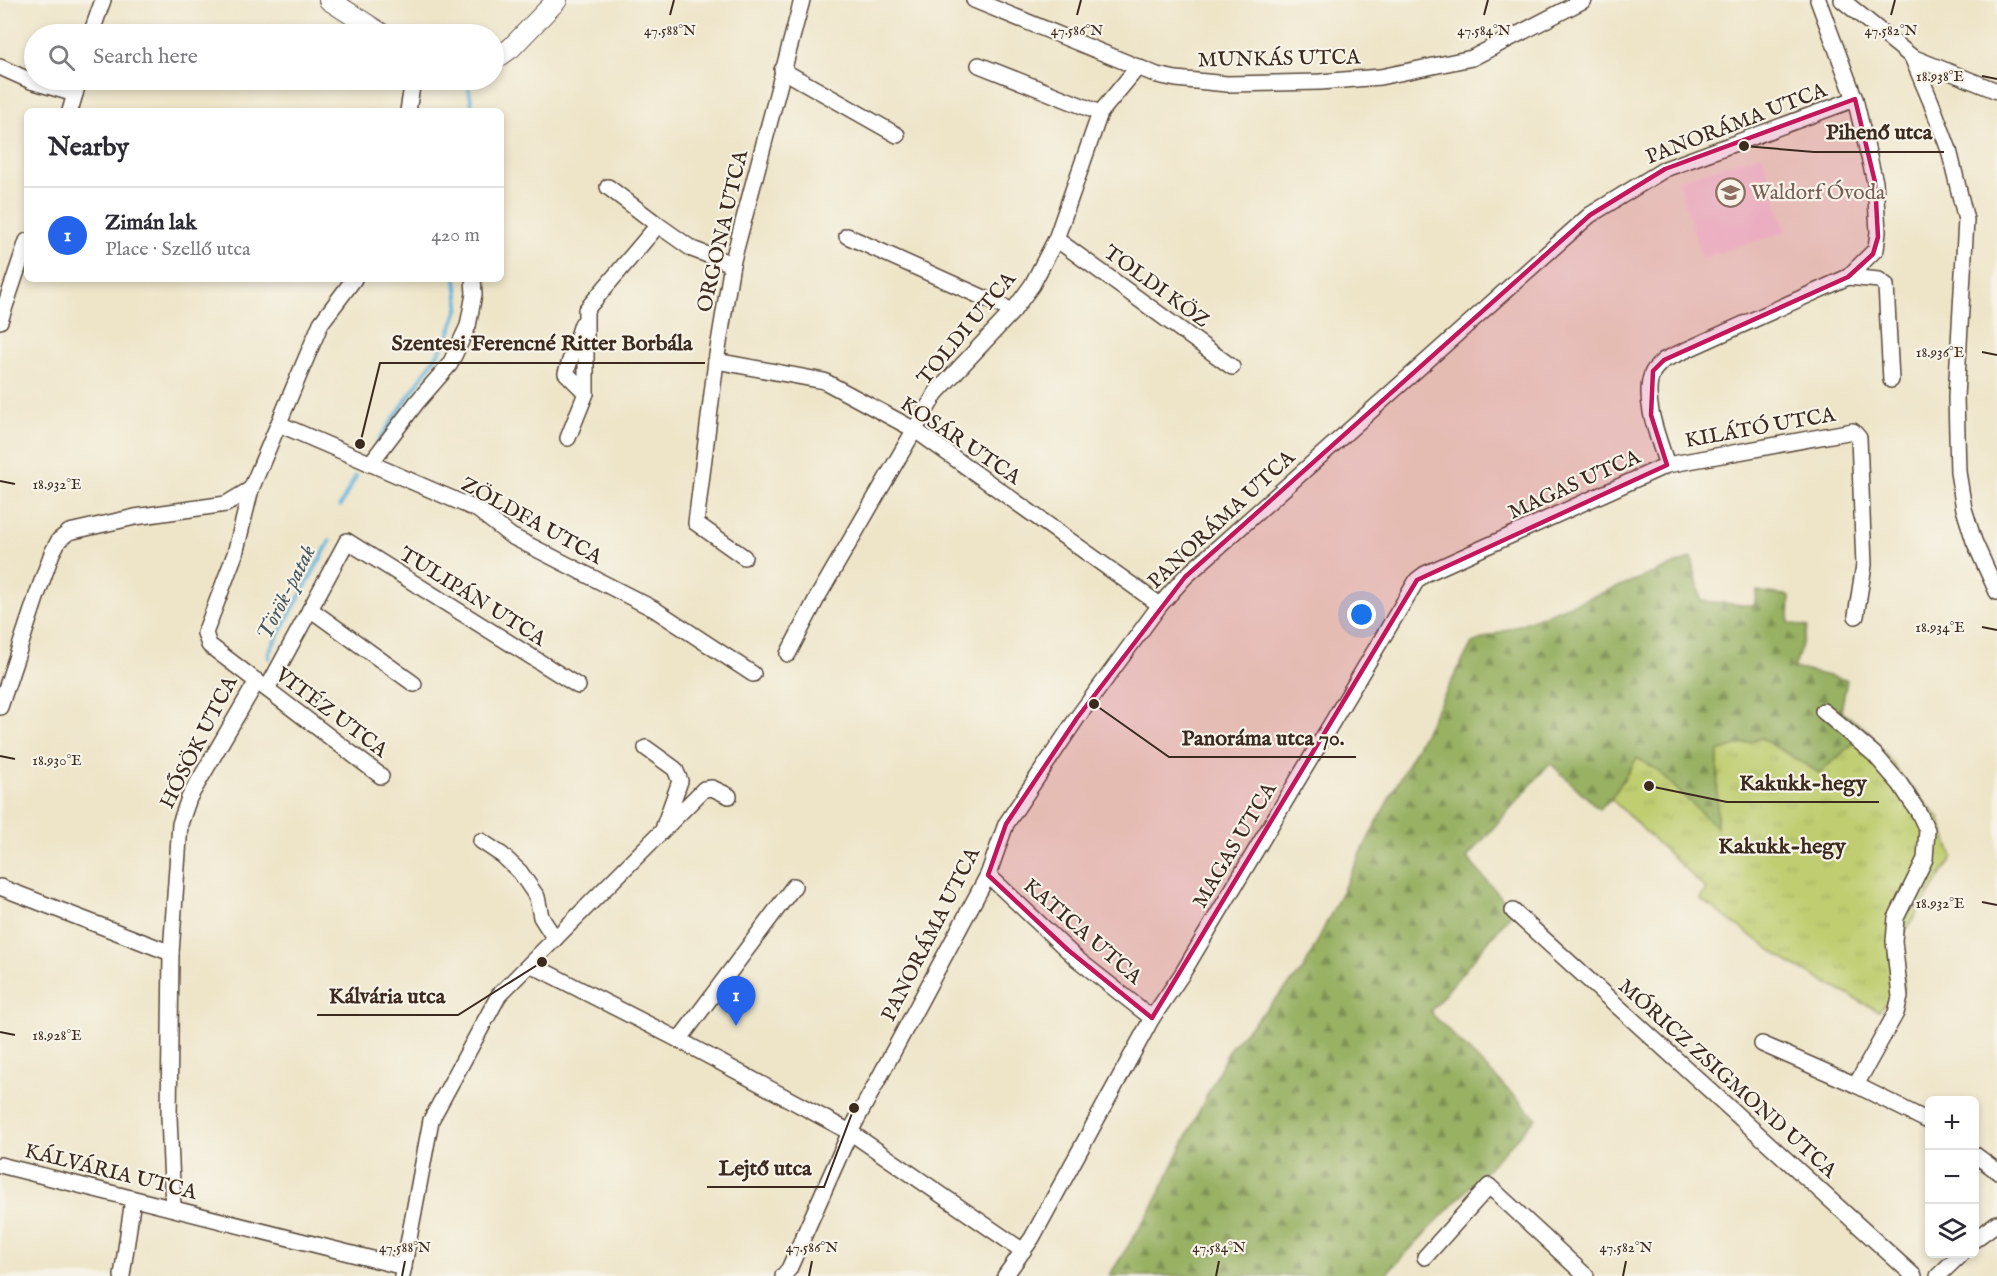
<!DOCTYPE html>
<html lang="en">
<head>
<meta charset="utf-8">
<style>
	:root { --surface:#fff; --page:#f7f7f7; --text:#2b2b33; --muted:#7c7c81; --line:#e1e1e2; --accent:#2563eb }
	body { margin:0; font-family:"IM FELL English",serif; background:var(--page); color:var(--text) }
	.controls { position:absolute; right:18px; bottom:18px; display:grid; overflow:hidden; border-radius:9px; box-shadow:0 3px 9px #0003 }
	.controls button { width:54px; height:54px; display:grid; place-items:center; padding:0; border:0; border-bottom:2px solid var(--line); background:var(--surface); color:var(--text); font:30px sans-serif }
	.you { position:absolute; left:1362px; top:615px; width:21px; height:21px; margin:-15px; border:4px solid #fff; border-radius:50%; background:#1a73e8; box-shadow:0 0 0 9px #1a73e833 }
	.badge { display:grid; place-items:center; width:39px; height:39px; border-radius:50%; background:var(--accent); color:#fff; font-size:20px; font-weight:700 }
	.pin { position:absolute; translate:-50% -50px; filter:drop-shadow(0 2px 3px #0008) }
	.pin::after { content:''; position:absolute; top:32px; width:21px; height:18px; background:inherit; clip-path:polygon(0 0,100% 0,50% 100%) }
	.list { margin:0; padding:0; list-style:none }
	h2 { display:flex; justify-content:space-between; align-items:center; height:78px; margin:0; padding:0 24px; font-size:26px }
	h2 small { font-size:20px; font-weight:400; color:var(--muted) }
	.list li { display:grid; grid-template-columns:39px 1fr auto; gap:18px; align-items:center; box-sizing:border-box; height:96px; padding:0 24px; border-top:2px solid var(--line) }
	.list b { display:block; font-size:22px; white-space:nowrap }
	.list p { margin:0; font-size:20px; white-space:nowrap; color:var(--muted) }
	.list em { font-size:20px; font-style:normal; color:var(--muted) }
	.icon { flex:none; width:33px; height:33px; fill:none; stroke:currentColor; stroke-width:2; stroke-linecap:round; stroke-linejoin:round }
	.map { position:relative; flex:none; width:1997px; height:1276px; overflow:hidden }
	.search { position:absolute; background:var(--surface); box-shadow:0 3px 9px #0003; left:24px; top:24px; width:480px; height:66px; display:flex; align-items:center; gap:15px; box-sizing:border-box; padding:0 21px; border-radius:33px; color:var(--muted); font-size:22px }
	.panel { position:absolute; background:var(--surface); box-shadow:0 3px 9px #0003; left:24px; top:108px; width:480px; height:174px; border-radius:9px }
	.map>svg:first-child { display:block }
	.built { fill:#f6cfd8 }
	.grass { fill:url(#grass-tufts); stroke:#7e7c48; stroke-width:1.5 }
	.forest { fill:url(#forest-firs); stroke:#6a6e40; stroke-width:1.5 }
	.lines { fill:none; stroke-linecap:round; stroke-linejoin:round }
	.stream { stroke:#60b4dc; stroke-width:4 }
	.minor-casing { stroke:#564638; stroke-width:18 }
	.major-casing { stroke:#564638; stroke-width:22 }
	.minor { stroke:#fff; stroke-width:15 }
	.major { stroke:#fff; stroke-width:20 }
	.marked { fill:#c2185b; fill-opacity:0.2; stroke:#c2185b; stroke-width:4.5; stroke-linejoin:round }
	.ticks { fill:none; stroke:#3b2a1e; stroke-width:2 }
	.labels { text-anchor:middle; stroke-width:4.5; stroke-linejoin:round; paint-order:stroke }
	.street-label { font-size:21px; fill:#3b2a1e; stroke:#f7f3e8 }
	.education-label { font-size:21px; fill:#785e54; stroke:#f7f3e8; text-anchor:start }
	.water-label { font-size:22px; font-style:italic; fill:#485a60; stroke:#f7f3e8 }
	.neighbourhood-label { font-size:22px; font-weight:bold; fill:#3b2a1e; stroke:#f7f3e8 }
	.ticks-label { font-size:15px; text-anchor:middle; fill:#3b2a1e; stroke:#f7f3e8; stroke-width:4.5; stroke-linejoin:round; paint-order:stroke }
	.leader { fill:none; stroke:#3b2a1e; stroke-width:2 }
	.callout-dot { fill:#3b2a1e; stroke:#f7f3e8; stroke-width:2 }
	.callout-label { font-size:22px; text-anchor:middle; font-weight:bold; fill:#3b2a1e; stroke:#f7f3e8; stroke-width:4.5; stroke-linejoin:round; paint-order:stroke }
</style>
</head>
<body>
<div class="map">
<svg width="1997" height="1276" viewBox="0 0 1997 1276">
	<defs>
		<pattern id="grass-tufts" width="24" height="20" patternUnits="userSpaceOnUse" patternTransform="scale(1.5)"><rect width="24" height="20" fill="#c0ce71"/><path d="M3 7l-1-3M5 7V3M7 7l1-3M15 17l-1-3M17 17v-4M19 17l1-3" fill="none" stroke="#a6b161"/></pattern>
		<pattern id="forest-firs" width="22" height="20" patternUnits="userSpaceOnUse" patternTransform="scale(1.5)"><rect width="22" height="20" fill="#98b163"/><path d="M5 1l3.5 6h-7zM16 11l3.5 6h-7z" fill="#7d9051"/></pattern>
	</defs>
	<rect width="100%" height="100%" fill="#f7f3e8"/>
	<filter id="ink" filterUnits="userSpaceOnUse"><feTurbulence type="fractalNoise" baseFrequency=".0167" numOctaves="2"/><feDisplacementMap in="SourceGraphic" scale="12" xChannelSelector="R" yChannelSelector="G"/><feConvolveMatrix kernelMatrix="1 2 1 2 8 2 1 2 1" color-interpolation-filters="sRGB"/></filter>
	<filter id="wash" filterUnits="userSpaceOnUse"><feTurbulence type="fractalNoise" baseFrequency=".008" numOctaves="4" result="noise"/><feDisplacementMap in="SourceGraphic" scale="24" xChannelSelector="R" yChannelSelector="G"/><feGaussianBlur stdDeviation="1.35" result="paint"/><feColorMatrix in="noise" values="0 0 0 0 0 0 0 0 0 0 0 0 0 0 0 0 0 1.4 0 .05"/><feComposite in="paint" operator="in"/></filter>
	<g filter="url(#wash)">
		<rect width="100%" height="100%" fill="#eee5c9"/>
		<polygon class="built" points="1762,154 1786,232 1702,258 1678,180"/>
		<polygon class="grass" points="1868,731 1901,775 1939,818 1953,857 1899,941 1904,989 1878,1011 1788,962 1700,899 1706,889 1611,799 1637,758 1656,769 1716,827 1718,752 1761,738 1819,772"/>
		<polygon class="forest" points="1692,558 1701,601 1754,606 1757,591 1790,596 1789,623 1808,627 1794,668 1847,680 1841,711 1868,731 1819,773 1761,738 1718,752 1717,828 1656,769 1637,758 1611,799 1599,809 1550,763 1467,858 1513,911 1430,1012 1536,1118 1384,1276 1109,1276 1151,1210 1230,1048 1303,970 1374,827 1472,643"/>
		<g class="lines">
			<g class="stream">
				<polyline points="468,84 473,111"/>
				<polyline points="377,443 447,340 459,306 456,279"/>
				<polyline points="340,506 356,476"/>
				<polyline points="269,658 269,652 330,541"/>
			</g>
		</g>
	</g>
	<g filter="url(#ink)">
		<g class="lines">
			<defs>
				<g id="minor">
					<polyline points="974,0 1157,75 1176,79 1227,84 1320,82 1380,77 1472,58 1584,0"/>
					<polyline points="1842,0 1912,57 1931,102 1949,150 1966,220 1956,397 1958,472 1964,509 1974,541 1997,592"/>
					<polyline points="91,34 103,0"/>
					<polyline points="1912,57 1997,91"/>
					<polyline points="979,65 1100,113"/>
					<polyline points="0,67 31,81 75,94"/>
					<polyline points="782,70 897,135"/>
					<polyline points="70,111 79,80"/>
					<polyline points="408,111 413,80"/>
					<polyline points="608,187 658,225"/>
					<polyline points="847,236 1013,311"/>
					<polyline points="1056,239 1232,367"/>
					<polyline points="1848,277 1879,280 1886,285 1891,380"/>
					<polyline points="354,279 321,323 251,489 235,554 205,633 209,645 381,776"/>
					<polyline points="0,321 27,241"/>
					<polyline points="582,324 566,373 586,393"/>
					<polyline points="716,361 824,381 915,430 1160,605"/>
					<polyline points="279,424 478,510 511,536 654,609 753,674"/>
					<polyline points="568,438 586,393 586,310 658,225 692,249 732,264"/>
					<polyline points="370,464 417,402 450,364 468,326 474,294 473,279"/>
					<path d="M 1667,465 C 1659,440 1642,400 1652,374 C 1654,368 1660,364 1664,360 L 1848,277 L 1876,249 L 1878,232 L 1875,182 L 1855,99 L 1818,0"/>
					<polyline points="744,557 696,523 716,361 732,264 802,0"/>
					<polyline points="310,609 414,684"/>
					<polyline points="788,654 817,598 936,393 1013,311 1032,285 1056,239 1100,113 1138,67"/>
					<polyline points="267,689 347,541 578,686"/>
					<polyline points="0,707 37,595 52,553 59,540 69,532 135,517 226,504 251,489"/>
					<polyline points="1823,711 1874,754 1900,784 1919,813 1927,830 1925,859 1896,918 1894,941 1900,997 1896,1013 1856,1085"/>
					<polyline points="646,748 675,769 680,781 664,826"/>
					<polyline points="481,841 502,855 520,872 537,897 541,917 555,939"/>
					<polyline points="988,875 1077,959 1152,1018"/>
					<polyline points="0,887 171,953"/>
					<polyline points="1513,911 1914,1276"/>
					<polyline points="530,964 679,1040 850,1132 1023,1251"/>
					<polyline points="679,1040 794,886"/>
					<polyline points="1762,1044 1856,1085 1930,1122"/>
					<polyline points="1974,1154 1997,1171"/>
					<polyline points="0,1165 404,1267"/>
					<polyline points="173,1208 169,1117 171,953 180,824 189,798 257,681"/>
					<polyline points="1974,1240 1997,1223"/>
					<polyline points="1425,1257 1489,1186 1586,1276"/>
					<polyline points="122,1276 133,1199"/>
					<polyline points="402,1276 431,1120 499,995 704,789 712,788 729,796"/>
					<polyline points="783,1276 789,1269 850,1132 988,875 1006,824 1077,718 1160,605 1185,577 1590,215 1665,169 1855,99"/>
					<polyline points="1005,1276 1032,1238 1152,1018 1182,974 1417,580 1425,574 1667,465 1853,431 1859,438 1864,565 1856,616"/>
					<polyline points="1938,1276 1961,1254"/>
				</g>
				<g id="major">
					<polyline points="329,0 382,34"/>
					<polyline points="494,60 511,48 557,0"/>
				</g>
			</defs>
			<use href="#minor" class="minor-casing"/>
			<use href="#major" class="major-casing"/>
			<use href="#minor" class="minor"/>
			<use href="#major" class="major"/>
		</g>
	</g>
	<path class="marked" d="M 1855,99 L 1875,182 L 1878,237 L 1873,254 L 1848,277 L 1664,360 L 1653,371 L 1651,415 L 1667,465 L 1417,580 L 1152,1018 L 1068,950 L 988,875 L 1006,824 L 1077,718 L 1185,577 L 1590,215 L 1665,169 Z"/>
	<path class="ticks" d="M 670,15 L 674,0M 1077,15 L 1081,0M 1484,15 L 1488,0M 1891,15 L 1895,0M 1982,76 L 1997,79M 1982,352 L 1997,355M 0,481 L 15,484M 1982,627 L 1997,630M 0,756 L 15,759M 1982,902 L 1997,905M 0,1032 L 15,1035M 402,1276 L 405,1261M 809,1276 L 812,1261M 1216,1276 L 1219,1261M 1623,1276 L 1626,1261"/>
	<defs>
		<symbol id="school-ring" viewBox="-11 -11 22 22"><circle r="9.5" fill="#f7f3e8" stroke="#8d6e63" stroke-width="1.5"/><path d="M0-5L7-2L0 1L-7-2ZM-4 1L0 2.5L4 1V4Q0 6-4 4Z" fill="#8d6e63"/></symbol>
	</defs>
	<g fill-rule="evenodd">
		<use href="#school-ring" x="1714" y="176" width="33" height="33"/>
	</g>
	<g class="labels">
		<g class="street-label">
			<text transform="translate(1279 58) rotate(-1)" y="7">MUNKÁS UTCA</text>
			<text transform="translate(1736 123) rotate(-21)" y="7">PANORÁMA UTCA</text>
			<text transform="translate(722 231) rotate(-77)" y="7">ORGONA UTCA</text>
			<text transform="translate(1157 286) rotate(36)" y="7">TOLDI KÖZ</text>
			<text transform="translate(966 328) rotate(-50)" y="7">TOLDI UTCA</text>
			<text transform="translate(1760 427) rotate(-10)" y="7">KILÁTÓ UTCA</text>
			<text transform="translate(961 440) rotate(34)" y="7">KOSÁR UTCA</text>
			<text transform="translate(1574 484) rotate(-24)" y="7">MAGAS UTCA</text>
			<text transform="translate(1221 519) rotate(-43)" y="7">PANORÁMA UTCA</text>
			<text transform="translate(532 520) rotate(29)" y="7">ZÖLDFA UTCA</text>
			<text transform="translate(473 596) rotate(32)" y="7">TULIPÁN UTCA</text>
			<text transform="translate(332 712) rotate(37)" y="7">VITÉZ UTCA</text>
			<text transform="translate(198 742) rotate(-63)" y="7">HŐSÖK UTCA</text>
			<text transform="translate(1234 845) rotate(-59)" y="7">MAGAS UTCA</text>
			<text transform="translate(1083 931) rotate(41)" y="7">KATICA UTCA</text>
			<text transform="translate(930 934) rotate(-63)" y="7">PANORÁMA UTCA</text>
			<text transform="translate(1728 1078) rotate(42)" y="7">MÓRICZ ZSIGMOND UTCA</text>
			<text transform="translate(111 1171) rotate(14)" y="7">KÁLVÁRIA UTCA</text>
		</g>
		<g class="education-label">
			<text x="1751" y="199">Waldorf Óvoda</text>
		</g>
		<g class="water-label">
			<text transform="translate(285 592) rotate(-63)" y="8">Török-patak</text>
		</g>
		<g class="neighbourhood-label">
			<text x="1782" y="853">Kakukk-hegy</text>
		</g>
	</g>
	<g class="ticks-label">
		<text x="670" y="35">47.588°N</text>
		<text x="1077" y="35">47.586°N</text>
		<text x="1484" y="35">47.584°N</text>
		<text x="1891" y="35">47.582°N</text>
		<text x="1940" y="81">18.938°E</text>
		<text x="1940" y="357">18.936°E</text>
		<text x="57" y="489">18.932°E</text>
		<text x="1940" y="632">18.934°E</text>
		<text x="57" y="765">18.930°E</text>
		<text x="1940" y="908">18.932°E</text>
		<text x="57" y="1040">18.928°E</text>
		<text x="405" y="1252">47.588°N</text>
		<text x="812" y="1252">47.586°N</text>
		<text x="1219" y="1252">47.584°N</text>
		<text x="1626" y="1252">47.582°N</text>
	</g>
	<path class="leader" d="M1744 146L1814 152H1944M360 444L380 363H705M1094 704L1169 757H1356M1649 786L1727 802H1879M542 962L458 1015H317M854 1108L824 1187H707"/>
	<g class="callout-dot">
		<circle cx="1744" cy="146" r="6"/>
		<circle cx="360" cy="444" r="6"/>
		<circle cx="1094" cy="704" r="6"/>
		<circle cx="1649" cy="786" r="6"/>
		<circle cx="542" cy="962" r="6"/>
		<circle cx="854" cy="1108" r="6"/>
	</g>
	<g class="callout-label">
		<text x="1879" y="139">Pihenő utca</text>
		<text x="542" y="350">Szentesi Ferencné Ritter Borbála</text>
		<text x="1263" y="745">Panoráma utca 70.</text>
		<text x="1803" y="790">Kakukk-hegy</text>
		<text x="387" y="1003">Kálvária utca</text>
		<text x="765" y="1175">Lejtő utca</text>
	</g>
</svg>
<div class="controls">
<button>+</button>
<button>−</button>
<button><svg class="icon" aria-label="layers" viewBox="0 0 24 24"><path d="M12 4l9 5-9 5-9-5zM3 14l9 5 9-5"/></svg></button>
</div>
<div class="you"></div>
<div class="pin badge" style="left:736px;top:1026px">1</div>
<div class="search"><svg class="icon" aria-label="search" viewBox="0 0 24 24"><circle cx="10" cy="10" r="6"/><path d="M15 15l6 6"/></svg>Search here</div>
<section class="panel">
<h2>Nearby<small></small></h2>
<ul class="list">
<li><span class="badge">1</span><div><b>Zimán lak</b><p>Place · Szellő utca</p></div><em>420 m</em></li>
</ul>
</section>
</div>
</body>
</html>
